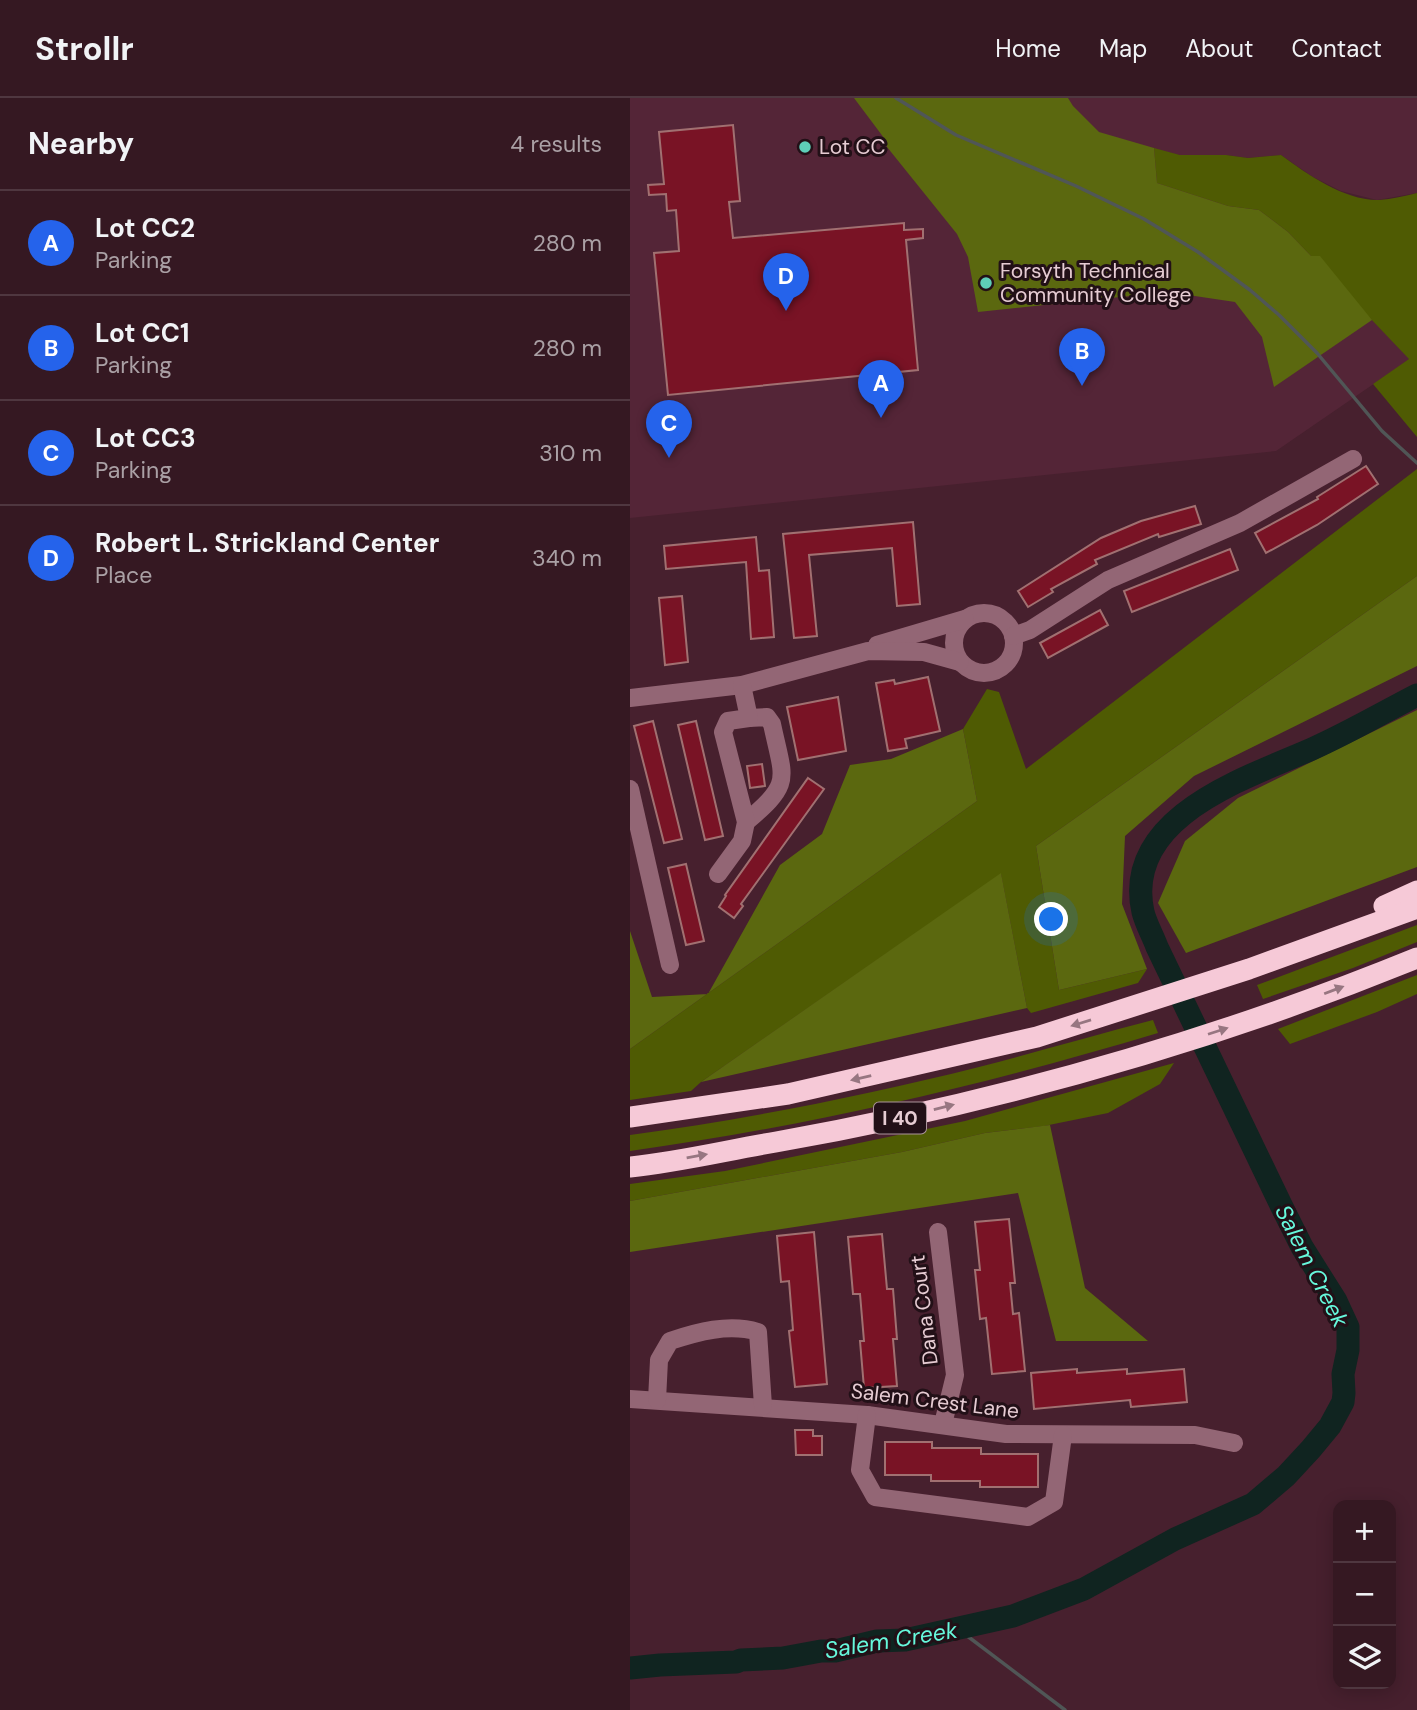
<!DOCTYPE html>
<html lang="en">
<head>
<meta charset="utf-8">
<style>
	:root { --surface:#351822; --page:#3d212a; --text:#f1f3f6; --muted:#aaa0a5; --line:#4f3740; --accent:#2563eb }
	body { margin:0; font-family:"DM Sans",sans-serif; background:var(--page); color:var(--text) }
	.controls { position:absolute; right:21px; bottom:21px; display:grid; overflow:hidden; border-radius:14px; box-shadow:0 4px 18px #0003 }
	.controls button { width:63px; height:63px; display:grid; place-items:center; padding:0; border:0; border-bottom:2px solid var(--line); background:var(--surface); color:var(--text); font:35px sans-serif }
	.you { position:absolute; left:422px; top:822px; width:24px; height:24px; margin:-18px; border:5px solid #fff; border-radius:50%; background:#1a73e8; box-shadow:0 0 0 10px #1a73e833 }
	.badge { display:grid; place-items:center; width:46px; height:46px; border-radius:50%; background:var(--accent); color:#fff; font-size:23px; font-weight:700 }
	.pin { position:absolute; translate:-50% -58px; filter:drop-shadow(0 2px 4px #0008) }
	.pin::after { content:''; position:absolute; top:37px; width:24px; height:21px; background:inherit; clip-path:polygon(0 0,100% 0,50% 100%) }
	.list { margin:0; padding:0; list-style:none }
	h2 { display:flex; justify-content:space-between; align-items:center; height:91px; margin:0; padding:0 28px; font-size:30px }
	h2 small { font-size:23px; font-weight:400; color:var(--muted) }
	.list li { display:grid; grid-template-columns:46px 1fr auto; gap:21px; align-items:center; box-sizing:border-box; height:105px; padding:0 28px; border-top:2px solid var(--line) }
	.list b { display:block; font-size:26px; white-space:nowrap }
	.list p { margin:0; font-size:23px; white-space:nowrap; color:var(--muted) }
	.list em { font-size:23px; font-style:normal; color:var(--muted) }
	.icon { flex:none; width:38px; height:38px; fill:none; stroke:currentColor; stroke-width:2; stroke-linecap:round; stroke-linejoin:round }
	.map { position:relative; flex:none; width:787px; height:1612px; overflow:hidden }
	header { display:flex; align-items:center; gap:42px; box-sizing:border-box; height:98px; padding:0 35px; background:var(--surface); border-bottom:2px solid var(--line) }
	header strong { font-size:33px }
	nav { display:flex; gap:38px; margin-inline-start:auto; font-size:24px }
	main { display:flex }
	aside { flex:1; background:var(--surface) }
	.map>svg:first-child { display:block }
	.built { fill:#542537 }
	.green { fill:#4f5b03 }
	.forest { fill:#5b680f }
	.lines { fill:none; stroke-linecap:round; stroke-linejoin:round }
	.stream { stroke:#505656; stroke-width:3.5 }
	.river { stroke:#102420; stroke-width:23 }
	.building { fill:#791325; stroke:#a17071; stroke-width:2 }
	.minor { stroke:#936675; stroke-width:18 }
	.highway { stroke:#f6c9d7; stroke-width:21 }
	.oneway { fill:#977681 }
	.poi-dot { fill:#5eceb8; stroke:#221017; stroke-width:2.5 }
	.labels { text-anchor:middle; stroke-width:6; stroke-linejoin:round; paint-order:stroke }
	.shield { fill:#221017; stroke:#ab949b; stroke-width:2 }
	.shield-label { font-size:19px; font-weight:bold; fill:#e6ccd3 }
	.poi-label { font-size:21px; fill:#e6ccd3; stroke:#221017; text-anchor:start }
	.street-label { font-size:21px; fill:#e6ccd3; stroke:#221017 }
	.water-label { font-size:23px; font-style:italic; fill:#66f8dc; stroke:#221017 }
</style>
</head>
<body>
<header>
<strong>Strollr</strong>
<nav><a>Home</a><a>Map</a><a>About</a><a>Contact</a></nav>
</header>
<main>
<aside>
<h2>Nearby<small>4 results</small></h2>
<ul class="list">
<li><span class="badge">A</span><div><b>Lot CC2</b><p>Parking</p></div><em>280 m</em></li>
<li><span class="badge">B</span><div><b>Lot CC1</b><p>Parking</p></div><em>280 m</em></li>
<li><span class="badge">C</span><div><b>Lot CC3</b><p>Parking</p></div><em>310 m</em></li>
<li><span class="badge">D</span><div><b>Robert L. Strickland Center</b><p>Place</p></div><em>340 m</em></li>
</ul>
</aside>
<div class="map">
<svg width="787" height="1612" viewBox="0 0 787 1612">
	<rect width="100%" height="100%" fill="#47202e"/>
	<polygon class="built" points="0,0 787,0 787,95 747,102 711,93 683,79 651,57 618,60 596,57 550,57 524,51 598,108 629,112 690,158 733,212 780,261 646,353 0,420"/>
	<g class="green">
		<path d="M 524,50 L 550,57 L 596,57 L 618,60 L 651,57 C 677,76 715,103 749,102 C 762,101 775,98 787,95 L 787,339 L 743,286 L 779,261 L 658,134 L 629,112 L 598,108 L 527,85 Z"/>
		<polygon points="787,371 787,478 406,748 429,892 517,871 508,885 401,915 397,910 371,776 71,984 61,993 0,1002 0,951 347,703 333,631 357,591 369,594 396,671"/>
		<polygon points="787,827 787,844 723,870 633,901 627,887"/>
		<polygon points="787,877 787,896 747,914 660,946 648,931"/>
		<path d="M 523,922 L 528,935 C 355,987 179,1028 0,1053 L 0,1037 C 117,1021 234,998 349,969 C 407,954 465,937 523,922 Z"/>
		<polygon points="544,965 530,986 478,1015 414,1028 355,1035 272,1054 0,1103 0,1086 95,1073 335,1023"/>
	</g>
	<g class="forest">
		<polygon points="224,0 438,0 443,8 469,34 524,50 527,85 598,108 629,112 658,134 681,158 690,158 742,222 644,289 632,239 605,204 538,194 348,214 338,159 327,136 257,49 254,40"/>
		<polygon points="787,478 787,568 564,678 495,738 492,806 517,871 429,892 406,748"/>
		<polygon points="787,612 787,769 556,855 528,805 555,743 608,700"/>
		<polygon points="333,631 347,703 0,951 0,833 22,899 78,896 150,767 192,736 220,667 261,661"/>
		<polygon points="371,775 397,910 71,984"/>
		<polygon points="420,1027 455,1190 518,1243 426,1243 388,1095 0,1154 0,1103 272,1054 355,1035"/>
	</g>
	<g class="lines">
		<g class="stream">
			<polyline points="266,0 326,37 446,88 514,121 568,154 620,192 649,217 687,255 752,333 787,365"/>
			<polyline points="328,1531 435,1612"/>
		</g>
		<path class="river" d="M 0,1570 L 30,1567 L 106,1564 L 111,1562 L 153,1560 L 191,1553 L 205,1553 L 247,1543 L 275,1542 L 383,1518 L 454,1491 L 545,1441 L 623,1406 L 656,1378 L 681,1351 L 700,1328 L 713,1304 L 714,1295 L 713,1276 L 718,1252 L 718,1229 L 706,1203 L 672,1149 L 651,1107 L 527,849 C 523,838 516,826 513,814 C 492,719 616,680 682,651 C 718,635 752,615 787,597"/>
	</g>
	<g class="building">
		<polygon points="103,27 110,103 99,104 103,140 274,125 274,132 293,131 293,140 276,142 288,272 38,297 24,155 49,153 46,112 37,113 36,96 19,97 18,87 34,86 29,34"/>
		<polygon points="736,368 748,386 687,427 636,455 625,435 688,401 687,399"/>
		<polygon points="565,408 571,426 529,439 528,436 465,462 467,466 421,491 423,494 398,509 388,493 471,440 511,423"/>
		<polygon points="283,424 290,506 267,508 262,450 179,457 187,538 164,540 153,436"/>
		<polygon points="126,439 129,473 139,472 144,539 121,541 116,464 36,471 34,448"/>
		<polygon points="600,451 608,472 502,514 494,493"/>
		<polygon points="52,498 58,564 35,567 29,500"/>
		<polygon points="470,512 478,527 418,560 410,545"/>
		<polygon points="298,579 310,633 275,641 277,650 258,653 246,585 264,582 265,586"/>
		<polygon points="208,599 216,653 168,662 157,609"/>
		<polygon points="23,623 52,741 34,745 4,628"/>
		<polygon points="66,623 93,738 75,742 48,627"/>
		<polygon points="132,666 135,688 120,690 117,668"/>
		<polygon points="178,680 194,691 111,806 113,808 104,820 89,809 96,798 95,797"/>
		<polygon points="56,766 74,843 56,847 38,770"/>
		<polygon points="379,1121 385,1185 380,1185 383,1216 389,1215 395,1273 362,1276 356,1220 350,1221 345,1172 350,1172 345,1124"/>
		<polygon points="184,1134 197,1286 165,1289 159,1233 163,1232 159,1183 151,1184 147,1138"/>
		<polygon points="252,1136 257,1191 263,1191 267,1241 263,1241 267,1288 234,1290 230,1243 234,1243 230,1196 223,1196 218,1139"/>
		<polygon points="447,1271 447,1275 497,1271 497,1276 554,1271 557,1304 501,1309 500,1302 404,1311 401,1275"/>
		<polygon points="165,1332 183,1332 183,1338 192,1338 192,1357 166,1357"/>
		<polygon points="255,1344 302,1344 302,1350 351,1350 351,1356 408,1356 408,1389 350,1389 350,1383 301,1383 301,1377 255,1377"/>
	</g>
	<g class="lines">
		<g class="minor">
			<circle cx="354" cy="545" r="30"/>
			<polyline points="383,538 400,532 478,482 610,425 723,361"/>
			<polyline points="247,547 335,521"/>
			<polyline points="0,600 112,587 238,553 294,554 330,564"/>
			<polyline points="0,691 40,867"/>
			<path d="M 116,724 C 163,684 154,683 142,626 L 137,619 L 119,620"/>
			<polyline points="88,776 112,743 116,724 93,634 98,623 119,620 112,587"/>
			<polyline points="308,1134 325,1277 313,1326"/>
			<polyline points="0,1301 237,1317 376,1336 565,1337 604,1345"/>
			<path d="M 27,1302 L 29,1262 L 40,1243 C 67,1234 99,1225 128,1234 L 133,1308"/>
			<polyline points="237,1317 230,1372 245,1399 398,1419 424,1404 433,1337"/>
		</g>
		<g class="highway">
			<polyline points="754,808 787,793"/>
			<polyline points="0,1019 158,996 407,939 619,871 787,810"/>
			<path d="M 0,1069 C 49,1064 98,1052 146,1044 C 365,1005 581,944 787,860"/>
		</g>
	</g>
	<defs><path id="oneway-solid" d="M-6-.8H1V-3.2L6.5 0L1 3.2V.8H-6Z" transform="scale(1.75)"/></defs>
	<g class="oneway">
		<use href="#oneway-solid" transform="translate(704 892) rotate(-21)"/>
		<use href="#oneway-solid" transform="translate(451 925) rotate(163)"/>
		<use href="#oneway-solid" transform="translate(588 933) rotate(-18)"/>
		<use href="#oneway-solid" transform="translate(231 980) rotate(167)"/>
		<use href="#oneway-solid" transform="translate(314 1009) rotate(-14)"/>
		<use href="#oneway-solid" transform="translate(67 1058) rotate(-10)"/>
	</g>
	<g class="poi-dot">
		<circle cx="175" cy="49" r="7"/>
		<circle cx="356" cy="185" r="7"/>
	</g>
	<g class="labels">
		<rect class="shield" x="244" y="1004.5" width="52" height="31" rx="5"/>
		<g class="shield-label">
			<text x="270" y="1027">I 40</text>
		</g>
		<g class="poi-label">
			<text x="189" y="56">Lot CC</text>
			<text x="370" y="180">Forsyth Technical<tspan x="370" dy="24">Community College</tspan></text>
		</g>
		<g class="street-label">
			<text transform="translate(294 1212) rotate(-97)" y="7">Dana Court</text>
			<text transform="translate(305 1303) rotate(7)" y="7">Salem Crest Lane</text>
		</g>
		<g class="water-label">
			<text transform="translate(682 1168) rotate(63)" y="8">Salem Creek</text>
			<text transform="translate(261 1542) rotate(-9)" y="8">Salem Creek</text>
		</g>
	</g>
</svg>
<div class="controls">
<button>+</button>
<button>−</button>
<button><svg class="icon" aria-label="layers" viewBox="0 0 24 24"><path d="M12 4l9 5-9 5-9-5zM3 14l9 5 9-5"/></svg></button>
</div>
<div class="you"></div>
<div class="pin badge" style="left:251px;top:320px">A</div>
<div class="pin badge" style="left:452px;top:288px">B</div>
<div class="pin badge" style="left:39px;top:360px">C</div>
<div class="pin badge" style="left:156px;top:213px">D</div>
</div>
</main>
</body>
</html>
